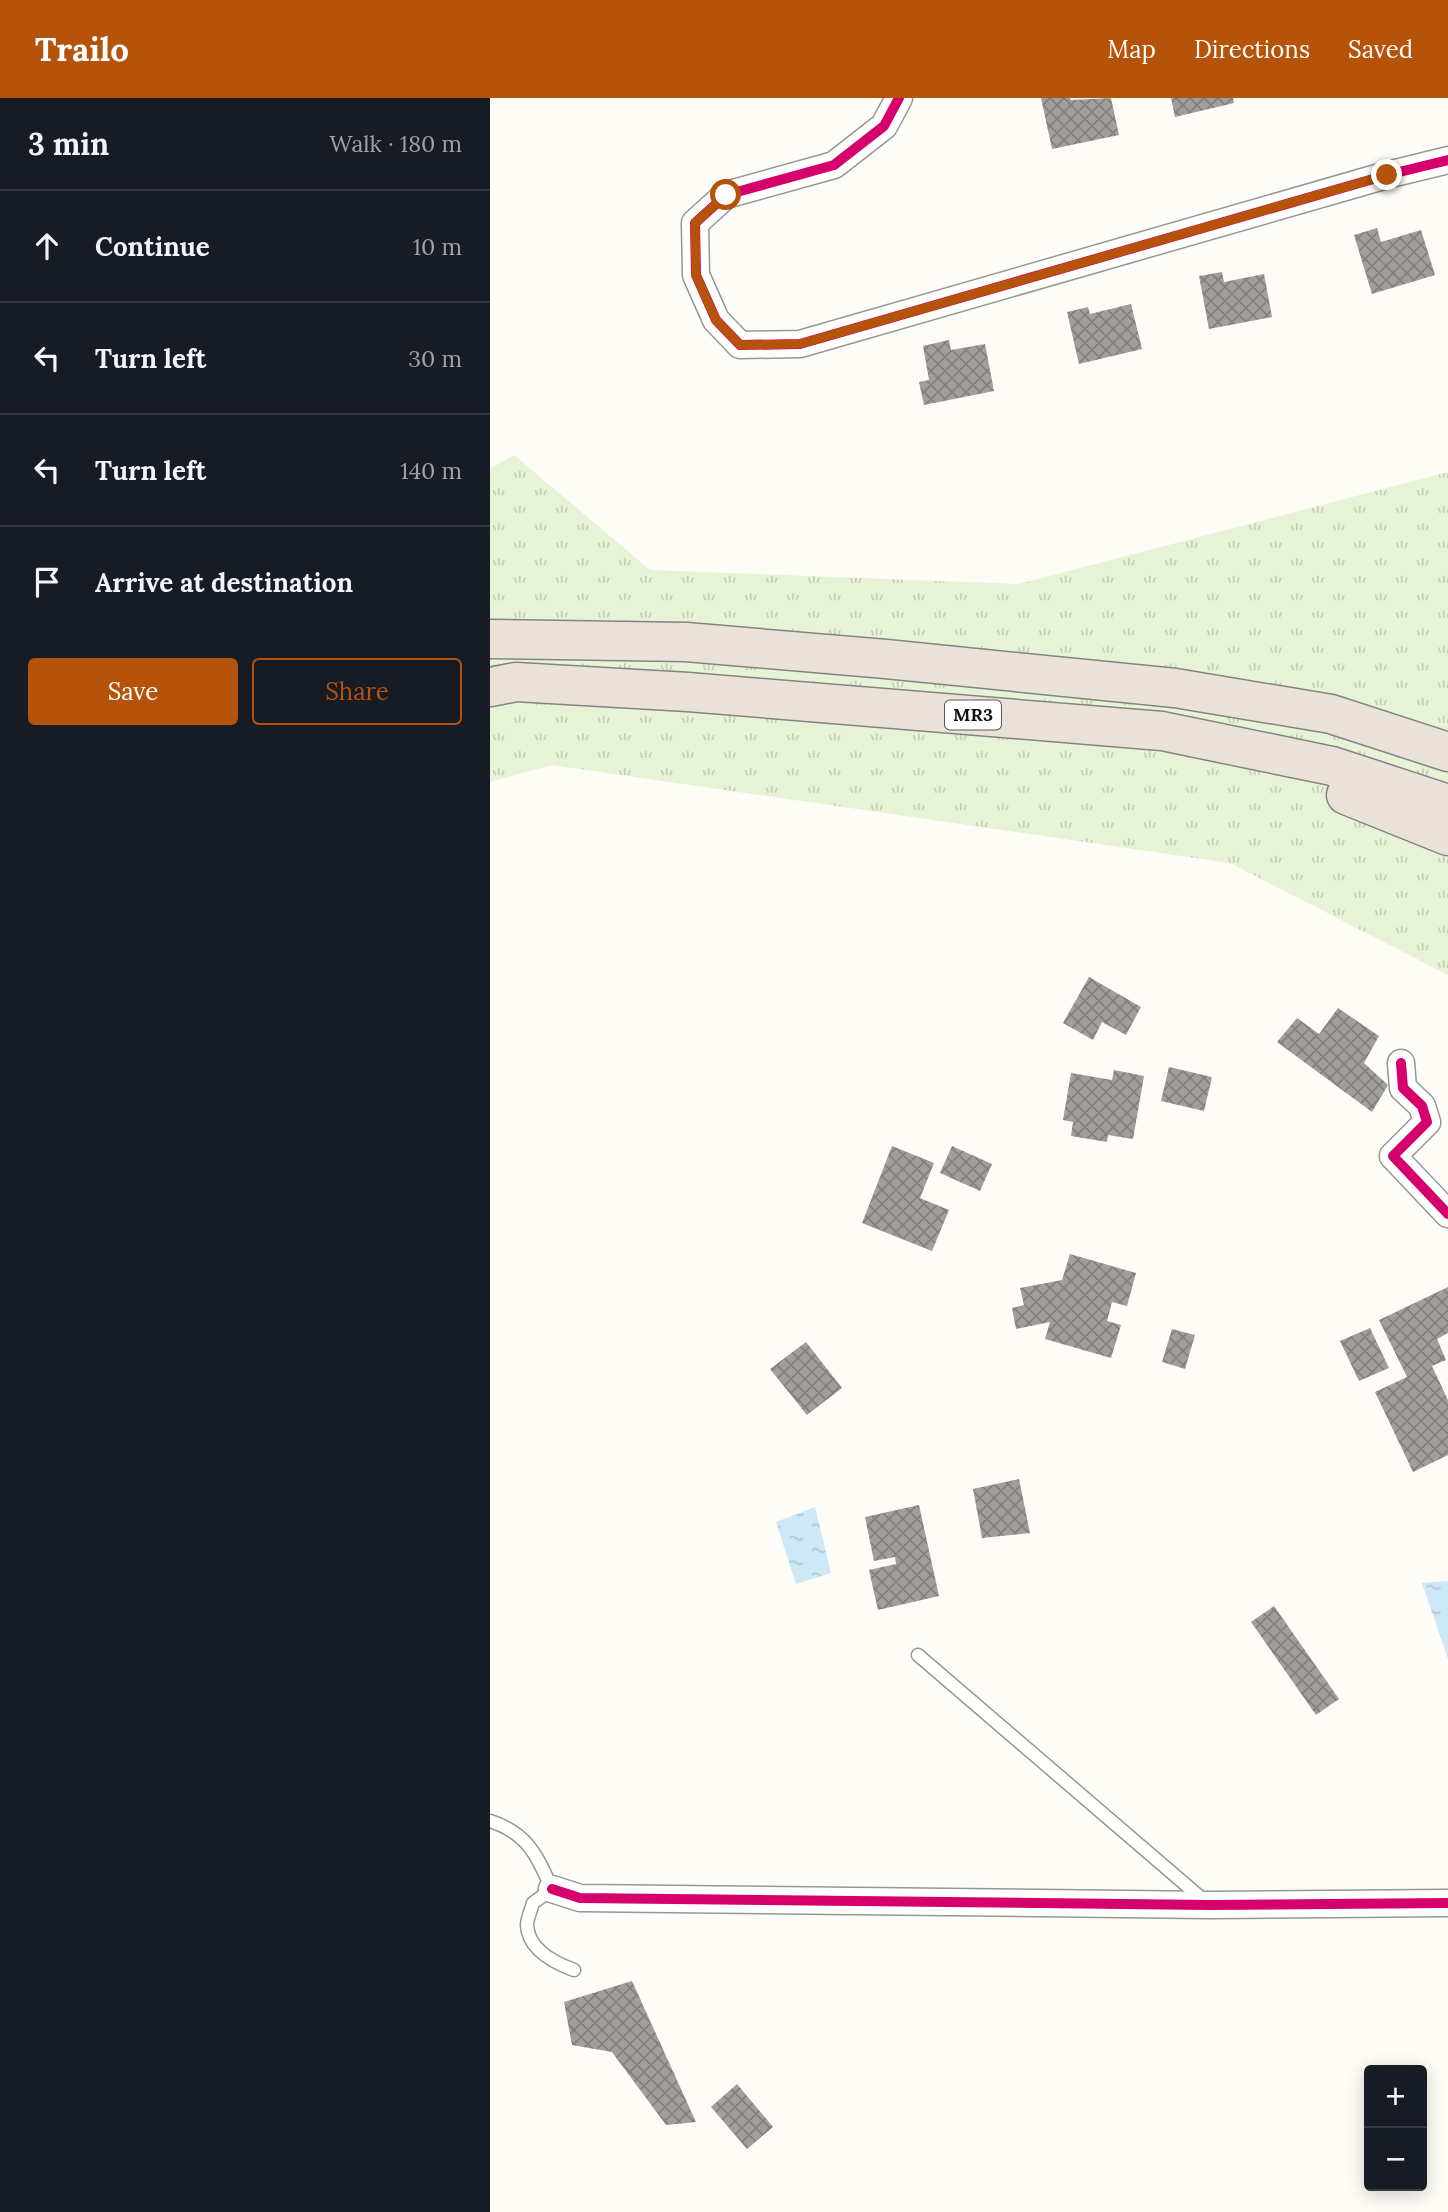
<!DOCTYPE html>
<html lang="en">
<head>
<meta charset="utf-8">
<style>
	:root { --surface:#171b24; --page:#20242c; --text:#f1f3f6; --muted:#9ea1a6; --line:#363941; --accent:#b45309 }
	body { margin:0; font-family:Lora,serif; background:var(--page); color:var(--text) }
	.controls { position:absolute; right:21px; bottom:21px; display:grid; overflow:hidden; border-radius:7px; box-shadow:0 4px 18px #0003 }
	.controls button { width:63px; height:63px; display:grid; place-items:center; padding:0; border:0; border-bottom:2px solid var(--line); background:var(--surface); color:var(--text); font:35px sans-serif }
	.stop { position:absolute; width:21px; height:21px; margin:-16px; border:5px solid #b45309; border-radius:50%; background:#fff }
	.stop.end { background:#b45309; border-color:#fff; box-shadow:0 2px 7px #0008 }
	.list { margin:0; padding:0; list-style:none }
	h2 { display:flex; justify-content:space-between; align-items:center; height:91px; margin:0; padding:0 28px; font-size:30px }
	h2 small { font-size:23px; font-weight:400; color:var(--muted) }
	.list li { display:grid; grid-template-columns:46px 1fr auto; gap:21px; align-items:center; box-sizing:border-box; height:112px; padding:0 28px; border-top:2px solid var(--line) }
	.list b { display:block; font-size:26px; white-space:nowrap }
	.list em { font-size:23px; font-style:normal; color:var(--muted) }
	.actions { display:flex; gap:14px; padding:21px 28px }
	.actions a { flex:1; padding:16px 0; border:2px solid var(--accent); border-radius:7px; text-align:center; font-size:24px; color:var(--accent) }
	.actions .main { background:var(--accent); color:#fff }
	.icon { flex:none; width:38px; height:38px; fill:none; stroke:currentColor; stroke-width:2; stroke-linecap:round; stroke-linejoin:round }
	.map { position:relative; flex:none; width:958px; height:2114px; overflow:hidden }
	header { display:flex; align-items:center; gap:42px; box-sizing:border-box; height:98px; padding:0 35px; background:var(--accent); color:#fff }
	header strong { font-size:33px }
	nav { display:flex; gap:38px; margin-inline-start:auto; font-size:24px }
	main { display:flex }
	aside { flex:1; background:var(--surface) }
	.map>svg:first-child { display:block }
	.grass { fill:url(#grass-tufts) }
	.water { fill:url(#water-ripples) }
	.building { fill:url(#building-cross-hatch) }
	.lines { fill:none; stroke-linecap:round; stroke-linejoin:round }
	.service-casing { stroke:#979795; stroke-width:15 }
	.minor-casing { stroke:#979795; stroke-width:29 }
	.motorway-casing { stroke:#858482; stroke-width:41 }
	.service { stroke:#fffffe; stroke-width:12 }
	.minor { stroke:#fffffe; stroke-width:26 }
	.motorway { stroke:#eae1d8; stroke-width:38 }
	.cycleway-casing { stroke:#fff; stroke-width:15 }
	.cycleway { stroke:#d6006c; stroke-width:10 }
	.route { stroke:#b45309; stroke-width:9 }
	.labels { text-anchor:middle; stroke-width:7; stroke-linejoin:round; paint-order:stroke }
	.shield { fill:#fff; stroke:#585858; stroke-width:2 }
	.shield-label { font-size:18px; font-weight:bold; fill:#111 }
</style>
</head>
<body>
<header>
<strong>Trailo</strong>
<nav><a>Map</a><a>Directions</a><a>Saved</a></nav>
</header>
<main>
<aside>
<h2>3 min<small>Walk · 180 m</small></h2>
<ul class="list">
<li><svg class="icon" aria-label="ahead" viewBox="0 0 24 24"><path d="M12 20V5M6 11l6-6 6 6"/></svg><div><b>Continue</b></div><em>10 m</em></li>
<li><svg class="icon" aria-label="left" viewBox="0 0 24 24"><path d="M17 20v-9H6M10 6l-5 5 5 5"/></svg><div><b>Turn left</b></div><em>30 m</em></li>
<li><svg class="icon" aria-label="left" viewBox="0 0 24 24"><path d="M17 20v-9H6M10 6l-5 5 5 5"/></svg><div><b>Turn left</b></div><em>140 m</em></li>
<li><svg class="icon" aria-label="arrive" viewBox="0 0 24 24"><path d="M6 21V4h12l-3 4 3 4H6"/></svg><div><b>Arrive at destination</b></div></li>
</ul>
<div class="actions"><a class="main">Save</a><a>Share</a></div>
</aside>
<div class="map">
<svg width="958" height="2114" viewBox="0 0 958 2114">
	<defs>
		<pattern id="grass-tufts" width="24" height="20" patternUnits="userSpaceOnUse" patternTransform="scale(1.75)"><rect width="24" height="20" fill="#e7f3d7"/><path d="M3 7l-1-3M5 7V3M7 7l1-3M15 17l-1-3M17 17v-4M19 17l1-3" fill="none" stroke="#c5cfb8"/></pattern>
		<pattern id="water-ripples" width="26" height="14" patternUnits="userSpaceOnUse" patternTransform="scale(1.75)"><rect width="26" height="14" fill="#cde8f7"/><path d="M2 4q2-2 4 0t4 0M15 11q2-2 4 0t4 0" fill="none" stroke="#afc6d3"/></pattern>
		<pattern id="building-cross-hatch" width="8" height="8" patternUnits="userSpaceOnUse" patternTransform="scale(1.75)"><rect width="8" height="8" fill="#a19f9c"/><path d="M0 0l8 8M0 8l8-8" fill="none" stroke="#82807e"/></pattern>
	</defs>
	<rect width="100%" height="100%" fill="#fdfcf7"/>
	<polygon class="grass" points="24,357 160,472 529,486 958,374 958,877 740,765 62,667 0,684 0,371"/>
	<g class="water">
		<polygon points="325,1409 341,1475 306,1486 286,1424"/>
		<polygon points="958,1483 958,1561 932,1485"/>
	</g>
	<g class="building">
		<polygon points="551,0 580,0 581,2 621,0 629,37 562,51"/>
		<polygon points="681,0 743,0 744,5 685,19"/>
		<polygon points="887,130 891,144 931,132 945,177 882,196 864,137"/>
		<polygon points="732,174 734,184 774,176 782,219 719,231 709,178"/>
		<polygon points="641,206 652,251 589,266 577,214 598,209 600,216"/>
		<polygon points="459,242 461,252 495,246 504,293 434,307 429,284 439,282 433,248"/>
		<polygon points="599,879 651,909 636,937 612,924 603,942 573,925"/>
		<polygon points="848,910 889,938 874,965 898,987 882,1014 787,944 807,920 829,936"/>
		<polygon points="679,969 722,979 714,1013 671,1003"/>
		<polygon points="624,972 654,978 643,1041 618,1037 617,1044 581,1038 583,1024 573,1022 581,975 622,982"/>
		<polygon points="402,1048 444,1065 430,1100 459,1112 442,1153 372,1125"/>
		<polygon points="462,1048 502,1066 490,1093 450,1075"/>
		<polygon points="580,1156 646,1175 637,1208 622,1204 617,1223 631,1227 621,1260 555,1241 560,1224 526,1231 522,1210 534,1207 530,1190 572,1182"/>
		<polygon points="958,1189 958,1235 947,1241 956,1262 942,1268 958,1302 958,1357 923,1374 885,1294 917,1279 889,1222"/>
		<polygon points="880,1230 899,1270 869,1283 850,1243"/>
		<polygon points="682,1231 705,1237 695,1271 672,1264"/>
		<polygon points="316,1244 352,1290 317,1317 280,1271"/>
		<polygon points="529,1381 540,1435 492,1440 483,1391"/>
		<polygon points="429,1407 449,1498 388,1512 379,1472 406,1466 405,1459 384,1463 375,1419"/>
		<polygon points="784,1508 849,1601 826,1617 761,1524"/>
		<polygon points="142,1883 206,2024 176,2027 122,1954 82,1947 74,1904"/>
		<polygon points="247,1986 283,2029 257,2051 221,2009"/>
	</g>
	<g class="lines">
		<defs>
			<g id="service">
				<polyline points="428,1557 717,1805"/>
				<path d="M 0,1723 C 38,1735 47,1758 62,1791 L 43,1805 C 41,1812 37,1821 37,1827 C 38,1852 65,1865 84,1872"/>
			</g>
			<g id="minor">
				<polyline points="409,0 394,28 344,67 236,97 205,125 206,177 226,222 250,247 310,246 897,77 958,62"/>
				<polyline points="911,965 913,990 932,1008 937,1024 903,1058 958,1116"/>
				<polyline points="62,1791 90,1800 720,1807 958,1805"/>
			</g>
			<g id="motorway">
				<polyline points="0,541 196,544 396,561 685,590 841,616 958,654"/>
				<polyline points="0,589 26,584 198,594 672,633 842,668 958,706"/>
				<polyline points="856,697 958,738"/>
			</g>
		</defs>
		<use href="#service" class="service-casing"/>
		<use href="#minor" class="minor-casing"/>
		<use href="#motorway" class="motorway-casing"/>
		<use href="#service" class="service"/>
		<use href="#minor" class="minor"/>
		<use href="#motorway" class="motorway"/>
		<defs>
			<g id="cycleway">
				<polyline points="409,0 394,28 344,67 236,97 205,125 206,177 226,222 250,247 310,246 897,77 958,62"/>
				<polyline points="911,965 913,990 932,1008 937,1024 903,1058 958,1116"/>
				<polyline points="62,1791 90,1800 720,1807 958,1805"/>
			</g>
		</defs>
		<use href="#cycleway" class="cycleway-casing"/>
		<use href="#cycleway" class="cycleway"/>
	</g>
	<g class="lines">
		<polyline class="route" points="236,97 205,125 206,177 226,222 250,247 310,246 897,77"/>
	</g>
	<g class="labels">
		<rect class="shield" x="455" y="602.5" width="56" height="29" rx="5"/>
		<g class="shield-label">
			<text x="483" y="623">MR3</text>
		</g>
	</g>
</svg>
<div class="controls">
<button>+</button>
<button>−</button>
</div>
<div class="stop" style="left:236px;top:97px"></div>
<div class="stop end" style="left:897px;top:77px"></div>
</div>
</main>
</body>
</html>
